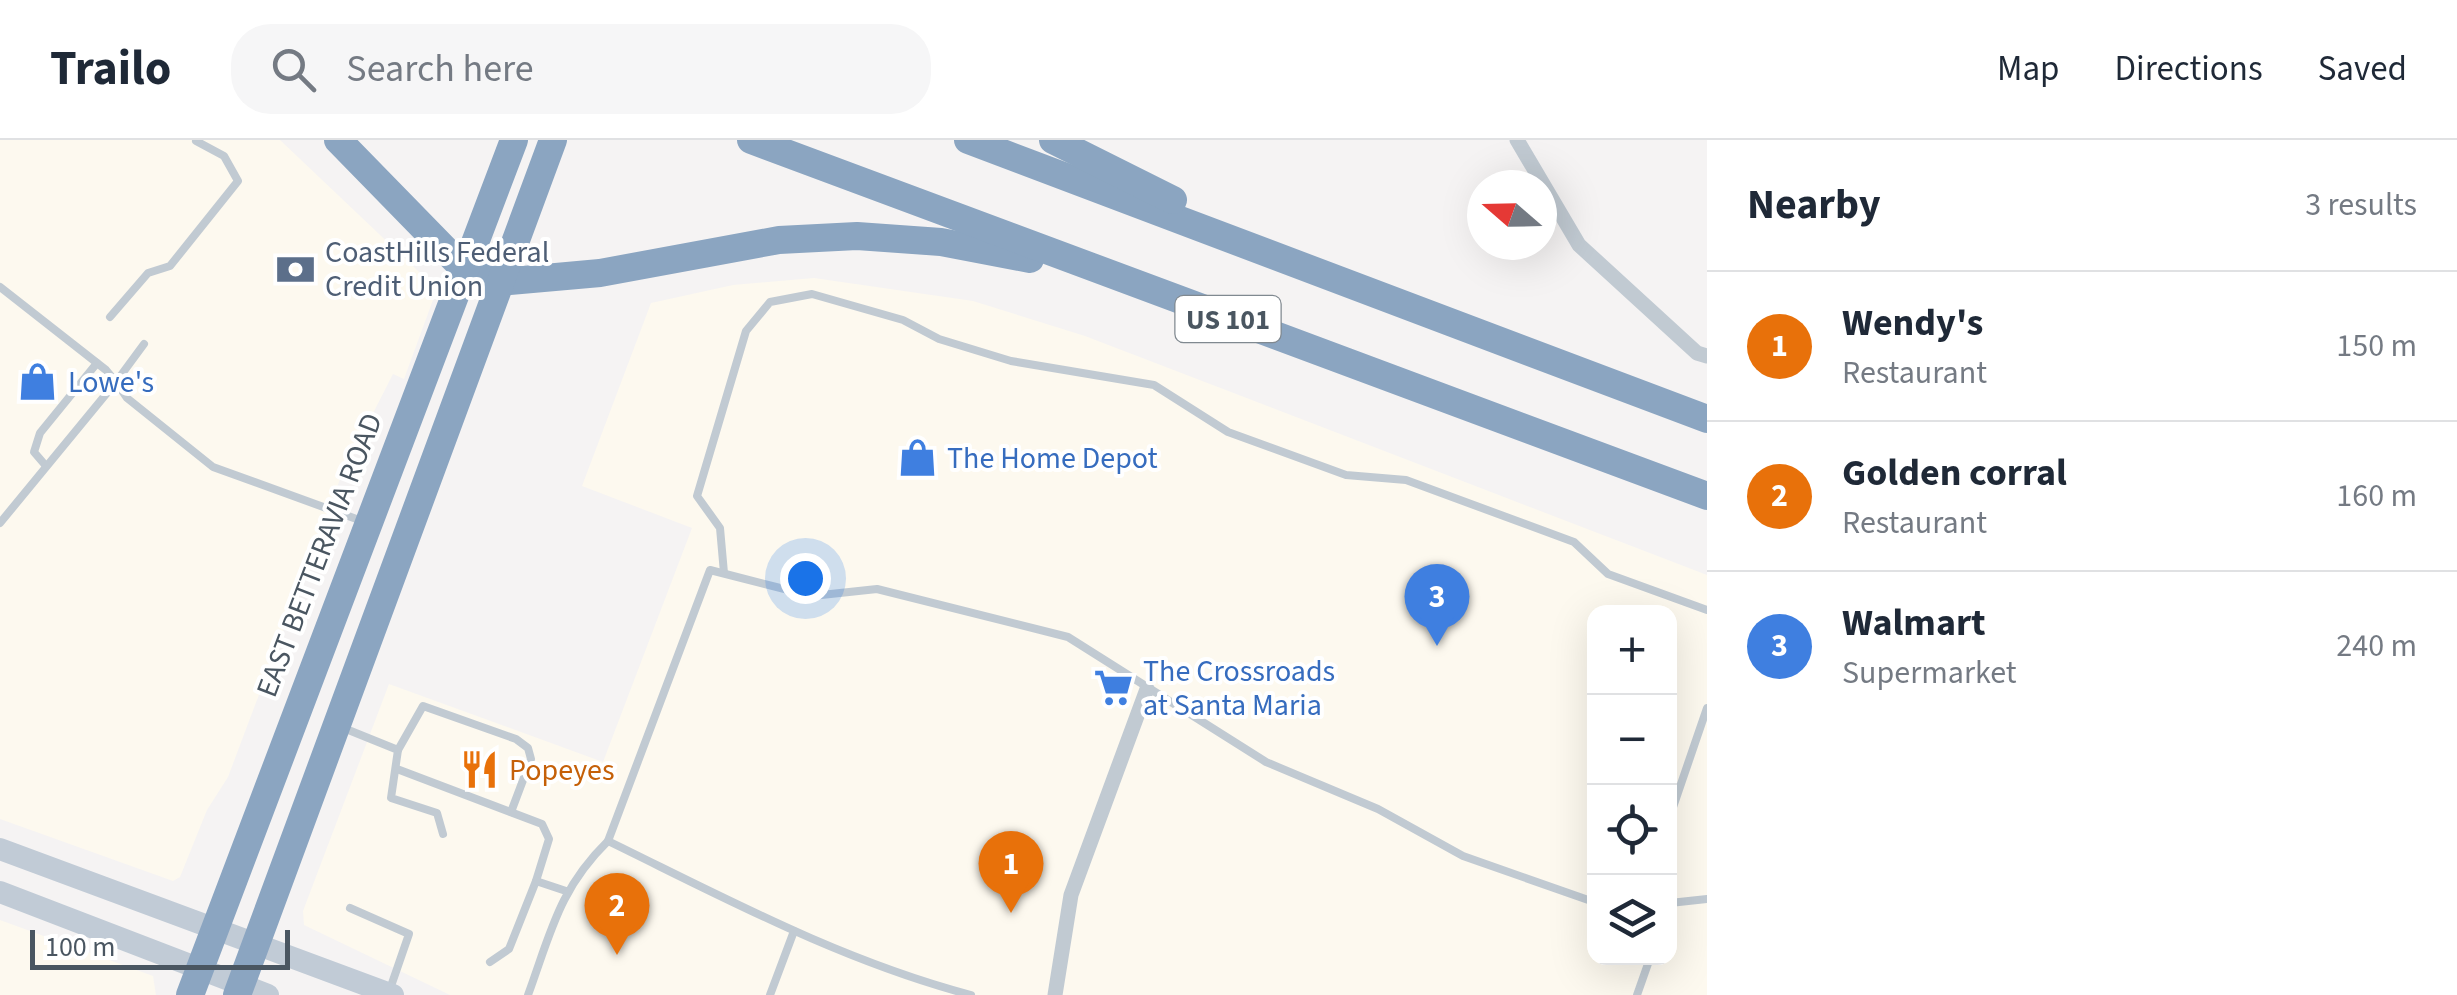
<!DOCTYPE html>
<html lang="en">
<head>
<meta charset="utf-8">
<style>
	:root { --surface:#fff; --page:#f6f6f7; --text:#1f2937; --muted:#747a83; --line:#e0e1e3; --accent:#ea580c }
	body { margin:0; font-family:"Source Sans 3",sans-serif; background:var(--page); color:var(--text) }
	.controls { position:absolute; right:30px; bottom:30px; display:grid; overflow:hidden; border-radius:20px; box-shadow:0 10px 40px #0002 }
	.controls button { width:90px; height:90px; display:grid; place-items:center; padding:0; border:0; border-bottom:2px solid var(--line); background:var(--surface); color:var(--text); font:50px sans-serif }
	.compass { position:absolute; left:1467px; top:30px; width:90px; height:90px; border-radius:50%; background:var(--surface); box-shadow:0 10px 40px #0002; rotate:290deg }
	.scale { position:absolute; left:30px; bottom:25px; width:260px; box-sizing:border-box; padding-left:10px; border:5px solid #4a5661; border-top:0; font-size:28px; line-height:35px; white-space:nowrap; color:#4a5661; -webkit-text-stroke:8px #fff; paint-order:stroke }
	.you { position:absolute; left:805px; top:438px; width:35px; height:35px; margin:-25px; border:8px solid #fff; border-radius:50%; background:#1a73e8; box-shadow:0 0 0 15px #1a73e833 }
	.badge { display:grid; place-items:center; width:65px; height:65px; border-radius:50%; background:var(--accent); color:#fff; font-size:32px; font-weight:700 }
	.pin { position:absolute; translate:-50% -82px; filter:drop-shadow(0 2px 5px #0008) }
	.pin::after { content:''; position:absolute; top:52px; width:35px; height:30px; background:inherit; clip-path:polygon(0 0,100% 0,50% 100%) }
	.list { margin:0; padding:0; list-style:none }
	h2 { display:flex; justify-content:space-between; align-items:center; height:130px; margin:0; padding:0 40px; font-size:42px }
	h2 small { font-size:32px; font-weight:400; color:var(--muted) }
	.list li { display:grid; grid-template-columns:65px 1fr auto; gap:30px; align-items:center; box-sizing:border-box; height:150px; padding:0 40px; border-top:2px solid var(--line) }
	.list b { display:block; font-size:38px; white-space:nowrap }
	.list p { margin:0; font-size:32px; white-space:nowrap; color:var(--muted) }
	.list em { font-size:32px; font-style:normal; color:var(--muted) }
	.icon { flex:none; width:55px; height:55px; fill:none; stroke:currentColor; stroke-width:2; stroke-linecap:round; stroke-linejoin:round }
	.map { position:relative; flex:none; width:1707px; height:855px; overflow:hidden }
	header { display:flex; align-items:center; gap:60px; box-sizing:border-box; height:140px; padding:0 50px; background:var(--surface); border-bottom:2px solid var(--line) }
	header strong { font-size:48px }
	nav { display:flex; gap:55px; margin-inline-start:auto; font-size:35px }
	.search { width:700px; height:90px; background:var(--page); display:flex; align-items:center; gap:25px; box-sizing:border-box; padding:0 35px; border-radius:40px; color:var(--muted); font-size:38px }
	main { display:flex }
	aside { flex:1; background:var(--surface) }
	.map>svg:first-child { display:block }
	.commercial { fill:#fdf9ef; fill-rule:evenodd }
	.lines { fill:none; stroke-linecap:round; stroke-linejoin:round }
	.lane { stroke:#c1cad2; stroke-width:8 }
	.street { stroke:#c1cad2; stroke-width:15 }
	.secondary { stroke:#c1cbd6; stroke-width:22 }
	.highway { stroke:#8ba5c1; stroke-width:28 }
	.labels { text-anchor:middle; stroke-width:8; stroke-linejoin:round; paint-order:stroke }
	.shield { fill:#fff; stroke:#808990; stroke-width:2.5 }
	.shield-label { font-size:28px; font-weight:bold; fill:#4a5661 }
	.service-label { font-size:30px; fill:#4e5e75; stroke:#fff; text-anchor:start }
	.shop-label { font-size:30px; fill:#366cbe; stroke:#fff; text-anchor:start }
	.street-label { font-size:30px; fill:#4a5661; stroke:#fff }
	.food-label { font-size:30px; fill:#c56008; stroke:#fff; text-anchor:start }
</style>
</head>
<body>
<header>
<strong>Trailo</strong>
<div class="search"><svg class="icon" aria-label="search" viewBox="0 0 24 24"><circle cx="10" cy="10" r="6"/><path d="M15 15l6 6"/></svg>Search here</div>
<nav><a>Map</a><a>Directions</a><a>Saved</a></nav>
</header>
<main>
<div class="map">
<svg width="1707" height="855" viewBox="0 0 1707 855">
	<rect width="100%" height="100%" fill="#f5f3f3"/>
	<g class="commercial">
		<polygon points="0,0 280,0 437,149 404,239 393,234 342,334 228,637 207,670 180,737 173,741 0,679"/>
		<path d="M 814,138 L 973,161 L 1085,196 L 1707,435 L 1707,855 L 450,855 L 304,785 L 303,771 L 389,544 L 603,622 L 692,388 L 582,346 L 651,163 L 733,145 ZM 1594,472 L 1670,472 L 1670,818 L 1594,818 Z"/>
		<polygon points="0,780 153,836 156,855 0,855"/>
	</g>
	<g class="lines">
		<g class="lane">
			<polyline points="0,147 106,230 116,242 144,204"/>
			<polyline points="110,177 148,133 170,126 238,41 224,16 196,1"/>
			<polyline points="46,326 34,312 40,293 97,223"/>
			<polyline points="0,383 116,242 127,258 213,327 362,381"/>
			<polyline points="724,433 720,388 697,356 746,191 770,162 812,154 903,180 939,199 1011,221 1154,245 1228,292 1346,335 1406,340 1574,402 1608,434 1707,470"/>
			<polyline points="341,587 398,610 391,658 437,673 443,694"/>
			<polyline points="398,610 423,566 516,599 528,608 531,619 511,672"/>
			<polyline points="397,629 542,684 549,699 536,741"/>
			<polyline points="1670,676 1707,568"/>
			<polyline points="1670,763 1707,759"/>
			<polyline points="350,768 409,794 390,849"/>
			<polyline points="490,822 509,809 536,741 566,751"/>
			<path d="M 528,855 C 551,792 559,749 608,701"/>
			<polyline points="770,855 794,791"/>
			<path d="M 971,855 C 842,821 727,759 608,701 L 710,430 L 812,456 L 877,449 L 1068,497 L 1266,622 L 1378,669 L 1463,716 L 1594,762"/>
			<polyline points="1637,855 1650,818"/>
		</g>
		<g class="street">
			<polyline points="1517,0 1579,105 1697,213 1707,216"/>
			<polyline points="1055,855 1071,755 1147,549"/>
		</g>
		<g class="secondary">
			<polyline points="0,709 393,855"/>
			<polyline points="0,752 268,855"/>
		</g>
		<g class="highway">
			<polyline points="338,0 464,129 500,142 600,133 779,100 857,96 941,102 1030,119"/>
			<polyline points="751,0 1707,356"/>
			<polyline points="968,0 1707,279"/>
			<polyline points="1053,0 1173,60"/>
			<polyline points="190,855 514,0"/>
			<polyline points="237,855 553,0"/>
		</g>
	</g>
	<defs>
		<symbol id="bank-bare" viewBox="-9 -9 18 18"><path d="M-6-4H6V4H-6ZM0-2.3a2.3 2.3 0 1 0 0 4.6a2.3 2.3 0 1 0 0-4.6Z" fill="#5c6f8a" stroke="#fff" stroke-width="2.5" paint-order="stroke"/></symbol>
		<symbol id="shop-bare" viewBox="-9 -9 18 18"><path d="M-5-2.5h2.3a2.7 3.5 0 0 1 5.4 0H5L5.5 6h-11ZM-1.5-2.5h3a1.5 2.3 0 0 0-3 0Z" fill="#3f7fe0" stroke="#fff" stroke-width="2.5" paint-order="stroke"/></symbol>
		<symbol id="supermarket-bare" viewBox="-9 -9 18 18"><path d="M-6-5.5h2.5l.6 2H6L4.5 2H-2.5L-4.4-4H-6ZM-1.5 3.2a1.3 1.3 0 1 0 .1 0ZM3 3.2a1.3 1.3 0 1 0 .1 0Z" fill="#3f7fe0" stroke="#fff" stroke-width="2.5" paint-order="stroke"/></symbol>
		<symbol id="restaurant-bare" viewBox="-9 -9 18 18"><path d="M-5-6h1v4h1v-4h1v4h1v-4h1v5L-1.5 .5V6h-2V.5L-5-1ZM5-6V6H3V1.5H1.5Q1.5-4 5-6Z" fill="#e8710a" stroke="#fff" stroke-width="2.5" paint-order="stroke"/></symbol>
	</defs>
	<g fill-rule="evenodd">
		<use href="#bank-bare" x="268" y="102" width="55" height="55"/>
		<use href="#shop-bare" x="10" y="214" width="55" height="55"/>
		<use href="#shop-bare" x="890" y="290" width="55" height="55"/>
		<use href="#supermarket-bare" x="1086" y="520" width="55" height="55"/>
		<use href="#restaurant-bare" x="452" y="602" width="55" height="55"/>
	</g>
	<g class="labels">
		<rect class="shield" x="1175.5" y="156" width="105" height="46" rx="8"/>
		<g class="shield-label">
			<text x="1228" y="189">US 101</text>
		</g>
		<g class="service-label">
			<text x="325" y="122">CoastHills Federal<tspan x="325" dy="34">Credit Union</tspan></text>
		</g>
		<g class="shop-label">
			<text x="68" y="252">Lowe's</text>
			<text x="947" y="328">The Home Depot</text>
			<text x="1143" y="541">The Crossroads<tspan x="1143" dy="34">at Santa Maria</tspan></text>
		</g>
		<g class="street-label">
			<text transform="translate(319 415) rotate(-69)" y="10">EAST BETTERAVIA ROAD</text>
		</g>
		<g class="food-label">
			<text x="509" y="640">Popeyes</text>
		</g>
	</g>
</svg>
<div class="controls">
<button>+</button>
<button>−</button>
<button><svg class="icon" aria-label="locate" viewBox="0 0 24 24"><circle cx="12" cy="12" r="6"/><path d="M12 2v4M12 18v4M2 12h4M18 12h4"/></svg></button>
<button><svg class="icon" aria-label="layers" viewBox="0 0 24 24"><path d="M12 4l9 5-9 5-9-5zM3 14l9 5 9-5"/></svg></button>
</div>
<svg class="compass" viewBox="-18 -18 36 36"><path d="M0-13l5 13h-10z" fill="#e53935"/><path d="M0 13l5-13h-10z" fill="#747a83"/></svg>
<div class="scale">100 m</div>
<div class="you"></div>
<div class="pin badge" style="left:1011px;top:773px;background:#e8710a">1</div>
<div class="pin badge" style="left:617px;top:815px;background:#e8710a">2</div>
<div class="pin badge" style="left:1437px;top:506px;background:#3f7fe0">3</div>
</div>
<aside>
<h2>Nearby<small>3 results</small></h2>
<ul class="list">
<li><span class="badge" style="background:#e8710a">1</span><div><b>Wendy's</b><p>Restaurant</p></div><em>150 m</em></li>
<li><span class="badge" style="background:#e8710a">2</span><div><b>Golden corral</b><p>Restaurant</p></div><em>160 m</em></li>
<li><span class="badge" style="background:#3f7fe0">3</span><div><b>Walmart</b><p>Supermarket</p></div><em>240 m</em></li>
</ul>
</aside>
</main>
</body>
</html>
